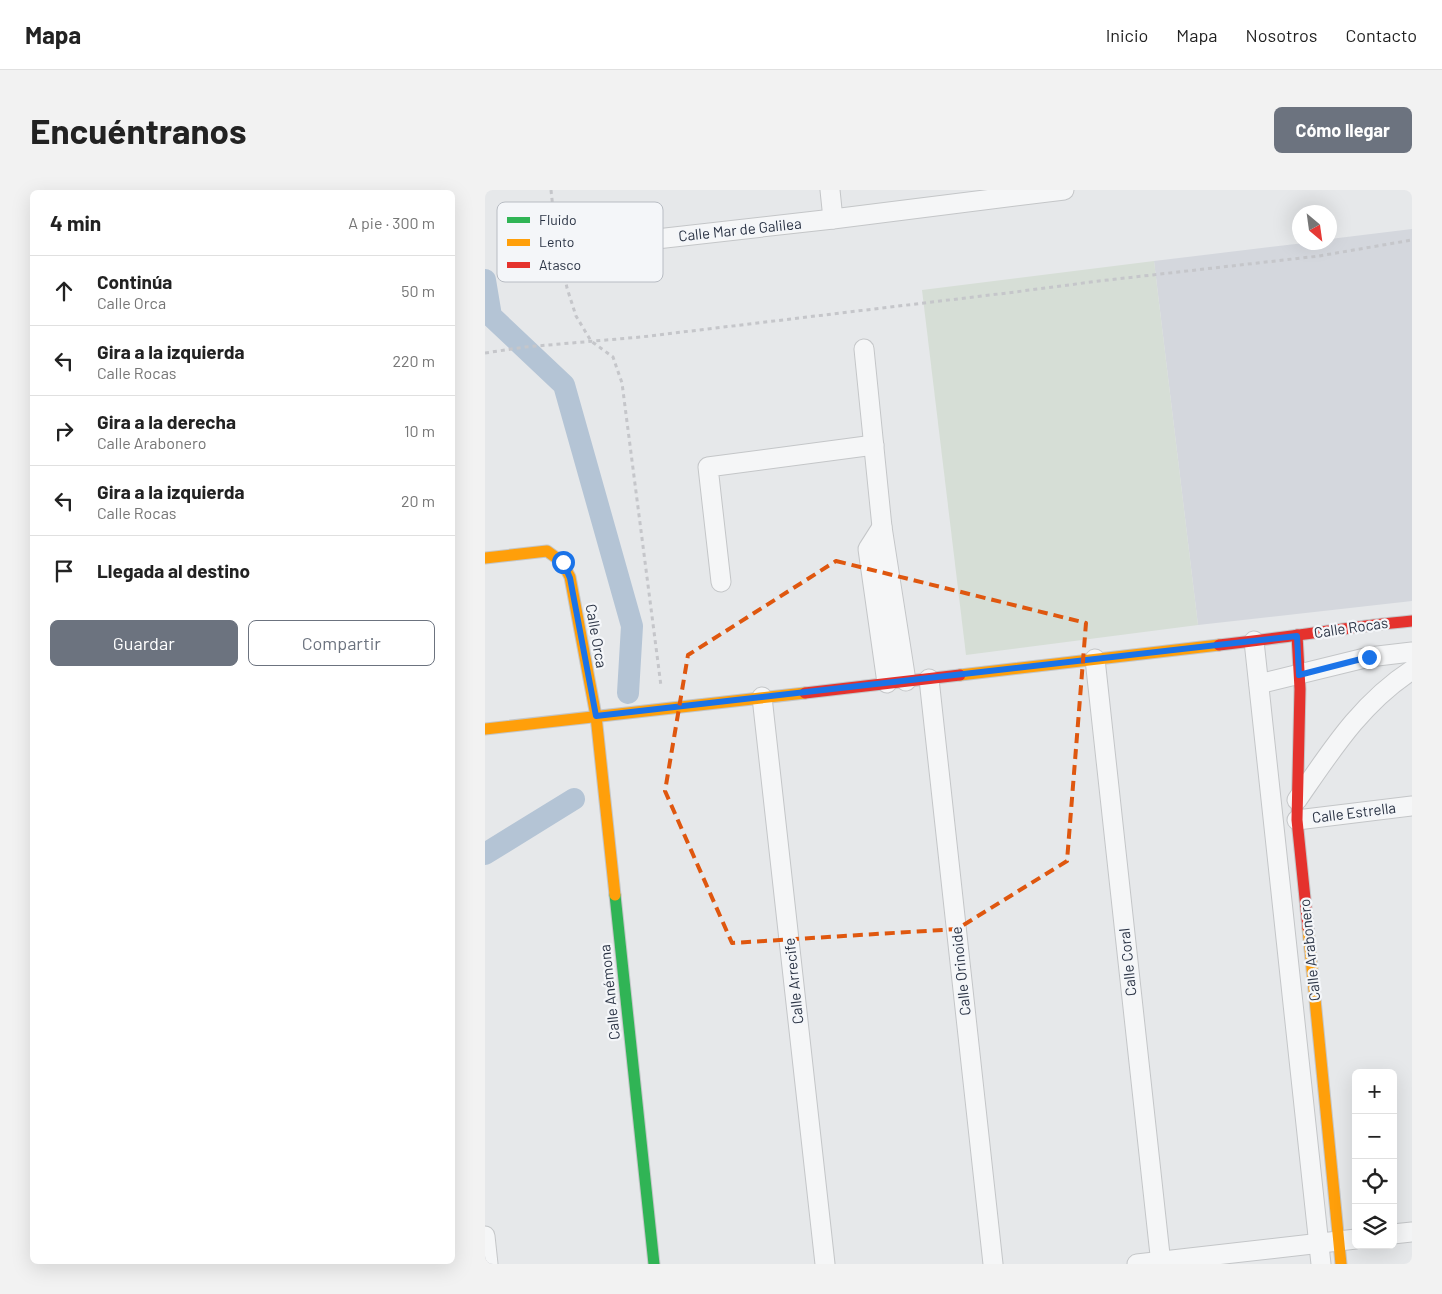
<!DOCTYPE html>
<html lang="es">
<head>
<meta charset="utf-8">
<style>
	:root { --surface:#fff; --page:#f2f2f2; --text:#222; --muted:#767676; --line:#e0e0e0; --accent:#6c737f }
	body { margin:0; font-family:Barlow,sans-serif; background:var(--page); color:var(--text) }
	.controls { position:absolute; right:15px; bottom:15px; display:grid; overflow:hidden; border-radius:8px; box-shadow:0 5px 20px #0002 }
	.controls button { width:45px; height:45px; display:grid; place-items:center; padding:0; border:0; border-bottom:1px solid var(--line); background:var(--surface); color:var(--text); font:25px sans-serif }
	.compass { position:absolute; left:807px; top:15px; width:45px; height:45px; border-radius:50%; background:var(--surface); box-shadow:0 5px 20px #0002; rotate:151deg }
	.stop { position:absolute; width:15px; height:15px; margin:-11px; border:4px solid #1a73e8; border-radius:50%; background:#fff }
	.stop.end { background:#1a73e8; border-color:#fff; box-shadow:0 1px 5px #0008 }
	.list { margin:0; padding:0; list-style:none }
	h2 { display:flex; justify-content:space-between; align-items:center; height:65px; margin:0; padding:0 20px; font-size:21px }
	h2 small { font-size:16px; font-weight:400; color:var(--muted) }
	.list li { display:grid; grid-template-columns:32px 1fr auto; gap:15px; align-items:center; box-sizing:border-box; height:70px; padding:0 20px; border-top:1px solid var(--line) }
	.list b { display:block; font-size:19px; white-space:nowrap }
	.list p { margin:0; font-size:16px; white-space:nowrap; color:var(--muted) }
	.list em { font-size:16px; font-style:normal; color:var(--muted) }
	.actions { display:flex; gap:10px; padding:15px 20px }
	.actions a { flex:1; padding:11px 0; border:1px solid var(--accent); border-radius:8px; text-align:center; font-size:18px; color:var(--accent) }
	.actions .main { background:var(--accent); color:#fff }
	.icon { flex:none; width:28px; height:28px; fill:none; stroke:currentColor; stroke-width:2; stroke-linecap:round; stroke-linejoin:round }
	.map { position:relative; flex:none; width:927px; height:1074px; overflow:hidden; border-radius:8px }
	header { display:flex; align-items:center; gap:30px; box-sizing:border-box; height:70px; padding:0 25px; background:var(--surface); border-bottom:1px solid var(--line) }
	header strong { font-size:24px }
	nav { display:flex; gap:28px; margin-inline-start:auto; font-size:18px }
	.intro { display:flex; align-items:center; justify-content:space-between; box-sizing:border-box; height:120px; padding:0 30px }
	h1 { margin:0; font-size:35px }
	.button { padding:12px 22px; border-radius:8px; background:var(--accent); color:#fff; font-size:18px; font-weight:700 }
	main { display:flex; gap:30px; padding:0 30px }
	aside { flex:1; background:var(--surface); border-radius:8px; box-shadow:0 5px 20px #0002 }
	.map>svg:first-child { display:block }
	.built { fill:#d4d7dd }
	.green { fill:#d6ded6 }
	.lines { fill:none; stroke-linecap:round; stroke-linejoin:round }
	.canal { stroke:#b4c4d5; stroke-width:22 }
	.street-casing { stroke:#c4c6c8; stroke-width:21 }
	.fast-casing { stroke:#c4c6c8; stroke-width:13 }
	.slow-casing { stroke:#c4c6c8; stroke-width:13 }
	.jam-casing { stroke:#c4c6c8; stroke-width:13 }
	.path { stroke:#c5c6ca; stroke-width:3; stroke-dasharray:4 4; stroke-linecap:butt }
	.street { stroke:#f5f6f7; stroke-width:19 }
	.fast { stroke:#30b455; stroke-width:11 }
	.slow { stroke:#ff9f0a; stroke-width:11 }
	.jam { stroke:#e5322d; stroke-width:11 }
	.route { stroke:#1a73e8; stroke-width:6 }
	.marked { fill:none; stroke:#df570f; stroke-width:4; stroke-dasharray:10 6; stroke-linejoin:round }
	.labels { text-anchor:middle; stroke-width:4.5; stroke-linejoin:round; paint-order:stroke }
	.street-label { font-size:15px; fill:#2b3445; stroke:#f4f6f9 }
	.key { fill:#f4f6f9; stroke:#b8bcc3; stroke-width:1 }
	.key-label { font-size:14px; fill:#2b3445 }
</style>
</head>
<body>
<header>
<strong>Mapa</strong>
<nav><a>Inicio</a><a>Mapa</a><a>Nosotros</a><a>Contacto</a></nav>
</header>
<div class="intro"><h1>Encuéntranos</h1><a class="button">Cómo llegar</a></div>
<main>
<aside>
<h2>4 min<small>A pie · 300 m</small></h2>
<ul class="list">
<li><svg class="icon" aria-label="ahead" viewBox="0 0 24 24"><path d="M12 20V5M6 11l6-6 6 6"/></svg><div><b>Continúa</b><p>Calle Orca</p></div><em>50 m</em></li>
<li><svg class="icon" aria-label="left" viewBox="0 0 24 24"><path d="M17 20v-9H6M10 6l-5 5 5 5"/></svg><div><b>Gira a la izquierda</b><p>Calle Rocas</p></div><em>220 m</em></li>
<li><svg class="icon" aria-label="right" viewBox="0 0 24 24"><path d="M7 20v-9h11M14 6l5 5-5 5"/></svg><div><b>Gira a la derecha</b><p>Calle Arabonero</p></div><em>10 m</em></li>
<li><svg class="icon" aria-label="left" viewBox="0 0 24 24"><path d="M17 20v-9H6M10 6l-5 5 5 5"/></svg><div><b>Gira a la izquierda</b><p>Calle Rocas</p></div><em>20 m</em></li>
<li><svg class="icon" aria-label="arrive" viewBox="0 0 24 24"><path d="M6 21V4h12l-3 4 3 4H6"/></svg><div><b>Llegada al destino</b></div></li>
</ul>
<div class="actions"><a class="main">Guardar</a><a>Compartir</a></div>
</aside>
<div class="map">
<svg width="927" height="1074" viewBox="0 0 927 1074">
	<rect width="100%" height="100%" fill="#e6e8ea"/>
	<polygon class="built" points="927,39 927,411 713,435 669,71 819,53 844,52 845,49"/>
	<polygon class="green" points="669,71 713,435 481,465 437,100"/>
	<g class="lines">
		<g class="canal">
			<polyline points="0,90 6,126 79,195 147,436 143,503"/>
			<polyline points="0,664 89,609"/>
		</g>
		<defs>
			<g id="street">
				<polyline points="345,0 348,29"/>
				<polyline points="101,57 348,29 579,0"/>
				<polyline points="379,159 397,337"/>
				<polyline points="236,392 223,277 389,255"/>
				<polyline points="769,451 836,1074"/>
				<polyline points="610,469 676,1074"/>
				<polyline points="444,489 508,1074"/>
				<polyline points="402,493 383,359 397,337 421,491"/>
				<polyline points="774,494 884,467 927,462"/>
				<polyline points="277,507 340,1074"/>
				<path d="M 812,610 C 846,561 876,513 927,480"/>
				<polyline points="812,630 927,616"/>
				<polyline points="908,1044 927,1042"/>
				<polyline points="0,1046 3,1074"/>
				<polyline points="652,1074 871,1049"/>
			</g>
			<polyline id="fast" points="130,705 169,1074"/>
			<g id="slow">
				<polyline points="0,368 62,361 77,372 85,387 111,526 130,705"/>
				<polyline points="475,485 734,455"/>
				<polyline points="0,539 320,503"/>
				<polyline points="823,738 856,1074"/>
			</g>
			<g id="jam">
				<polyline points="812,445 815,499 812,630 823,738"/>
				<path d="M 734,455 C 799,448 863,437 927,431"/>
				<polyline points="320,503 475,485"/>
			</g>
		</defs>
		<use href="#street" class="street-casing"/>
		<use href="#fast" class="fast-casing"/>
		<use href="#slow" class="slow-casing"/>
		<use href="#jam" class="jam-casing"/>
		<g class="path">
			<polyline points="66,0 71,46 82,98 91,126 106,151 128,167 137,193 176,496"/>
			<polyline points="0,163 40,157 156,147 522,103 614,91 834,66 927,50"/>
		</g>
		<use href="#street" class="street"/>
		<use href="#fast" class="fast"/>
		<use href="#slow" class="slow"/>
		<use href="#jam" class="jam"/>
	</g>
	<g class="lines">
		<polyline class="route" points="78,372 85,388 111,526 812,446 814,485 884,467"/>
	</g>
	<path class="marked" d="M 351,371 L 601,433 L 582,671 L 472,739 L 247,753 L 180,601 L 203,465 Z"/>
	<g class="labels">
		<g class="street-label">
			<text transform="translate(255 40) rotate(-6)" y="5">Calle Mar de Galilea</text>
			<text transform="translate(866 438) rotate(-8)" y="5">Calle Rocas</text>
			<text transform="translate(111 446) rotate(80)" y="5">Calle Orca</text>
			<text transform="translate(869 623) rotate(-7)" y="5">Calle Estrella</text>
			<text transform="translate(825 760) rotate(-96)" y="5">Calle Arabonero</text>
			<text transform="translate(643 772) rotate(-96)" y="5">Calle Coral</text>
			<text transform="translate(476 781) rotate(-96)" y="5">Calle Orinoide</text>
			<text transform="translate(309 791) rotate(-96)" y="5">Calle Arrecife</text>
			<text transform="translate(125 802) rotate(-96)" y="5">Calle Anémona</text>
		</g>
	</g>
	<rect x="12" y="12" width="166" height="80" rx="8" class="key"/>
	<rect x="22" y="27" width="23" height="6" fill="#30b455"/>
	<rect x="22" y="49" width="23" height="7" fill="#ff9f0a"/>
	<rect x="22" y="72" width="23" height="6" fill="#e5322d"/>
	<g class="key-label">
		<text x="54" y="35">Fluido</text>
		<text x="54" y="57">Lento</text>
		<text x="54" y="80">Atasco</text>
	</g>
</svg>
<div class="controls">
<button>+</button>
<button>−</button>
<button><svg class="icon" aria-label="locate" viewBox="0 0 24 24"><circle cx="12" cy="12" r="6"/><path d="M12 2v4M12 18v4M2 12h4M18 12h4"/></svg></button>
<button><svg class="icon" aria-label="layers" viewBox="0 0 24 24"><path d="M12 4l9 5-9 5-9-5zM3 14l9 5 9-5"/></svg></button>
</div>
<svg class="compass" viewBox="-18 -18 36 36"><path d="M0-13l5 13h-10z" fill="#e53935"/><path d="M0 13l5-13h-10z" fill="#767676"/></svg>
<div class="stop" style="left:78px;top:372px"></div>
<div class="stop end" style="left:884px;top:467px"></div>
</div>
</main>
</body>
</html>
